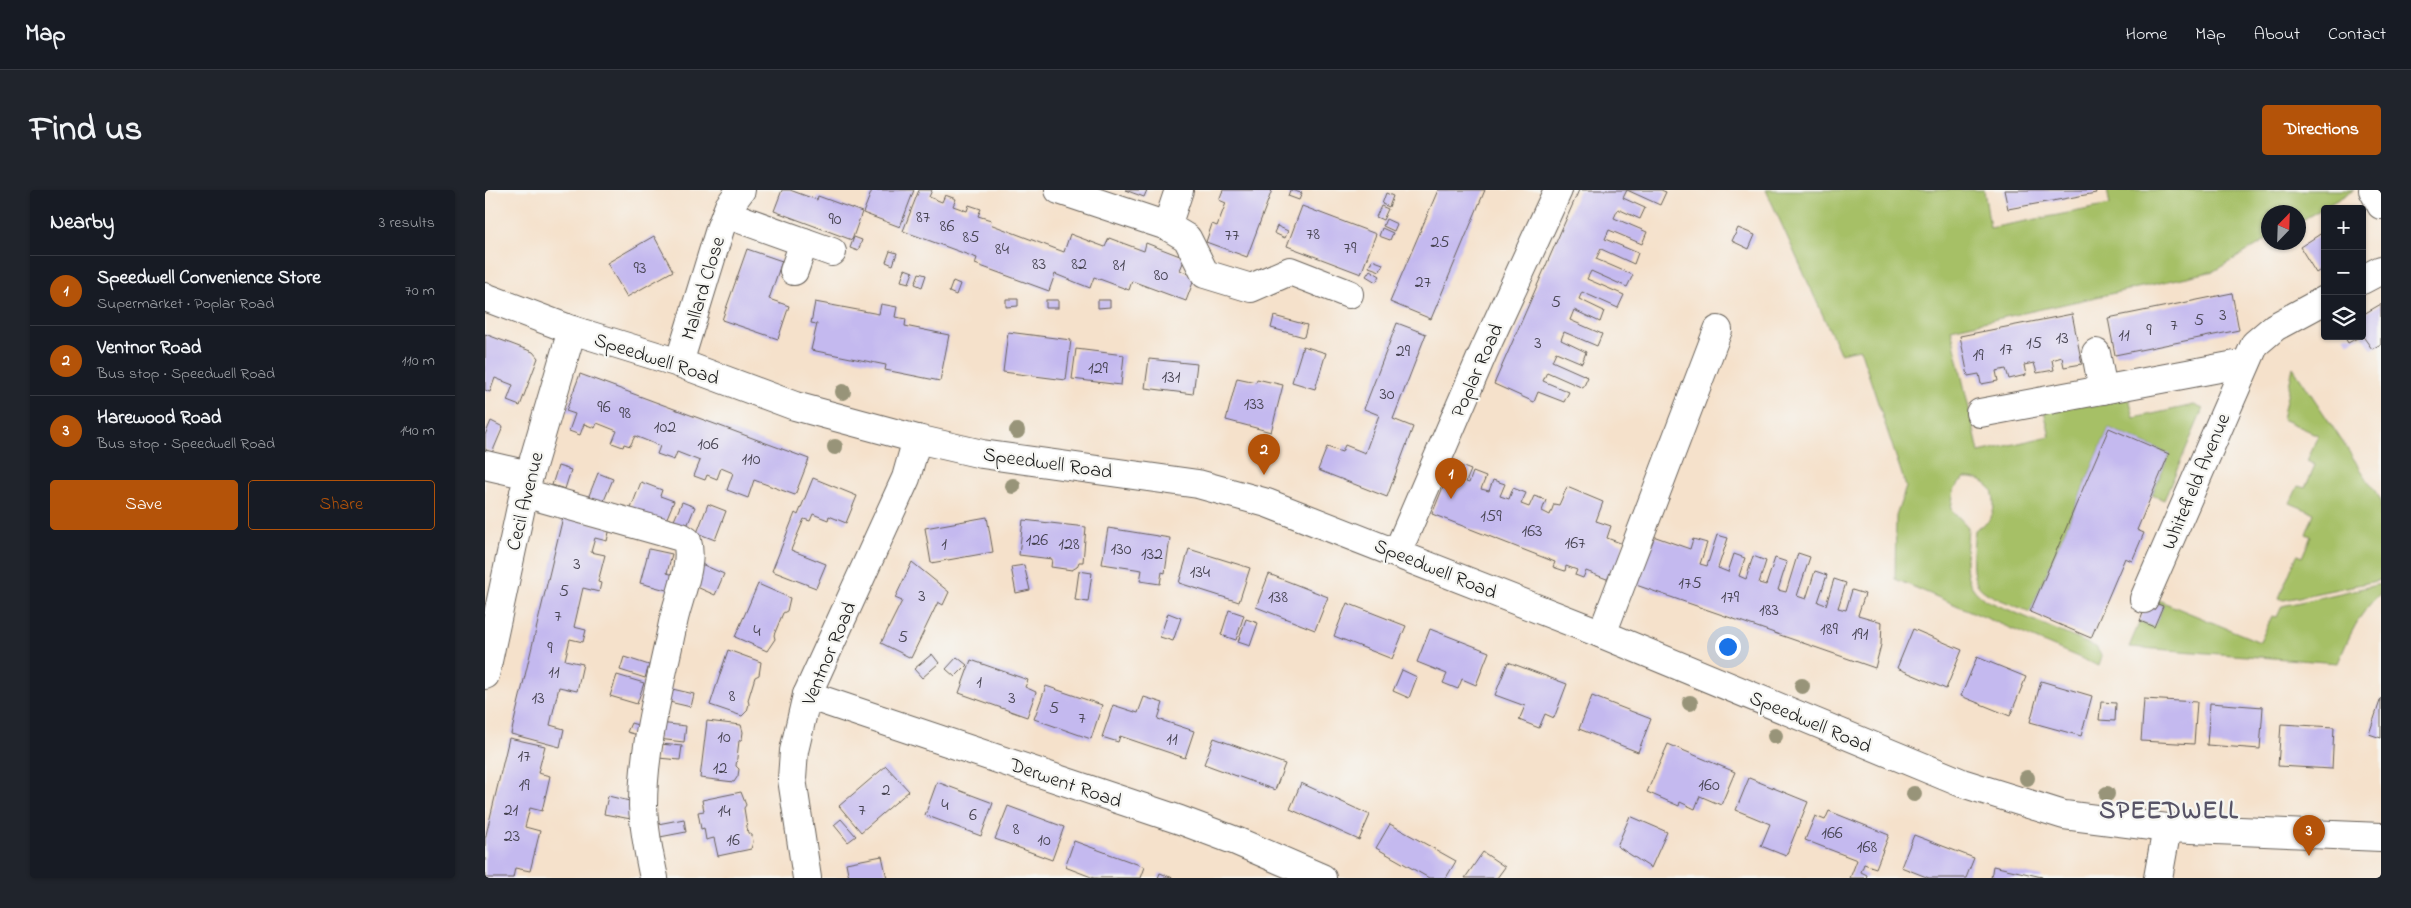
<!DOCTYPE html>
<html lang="en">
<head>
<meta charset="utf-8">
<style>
	:root { --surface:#171b24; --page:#20242c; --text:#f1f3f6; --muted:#9ea1a6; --line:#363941; --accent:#b45309 }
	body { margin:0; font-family:"Indie Flower",sans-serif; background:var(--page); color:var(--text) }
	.controls { position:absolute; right:15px; top:15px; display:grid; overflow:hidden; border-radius:5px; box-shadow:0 1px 4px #0004 }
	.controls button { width:45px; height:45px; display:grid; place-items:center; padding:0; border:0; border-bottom:1px solid var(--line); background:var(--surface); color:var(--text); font:25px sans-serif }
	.compass { position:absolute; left:1776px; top:15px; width:45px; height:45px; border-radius:50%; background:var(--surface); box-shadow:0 1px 4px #0004; rotate:23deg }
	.you { position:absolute; left:1242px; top:456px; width:18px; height:18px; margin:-12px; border:4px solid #fff; border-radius:50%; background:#1a73e8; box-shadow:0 0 0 8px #1a73e833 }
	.badge { display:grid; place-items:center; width:32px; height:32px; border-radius:50%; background:var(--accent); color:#fff; font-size:16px; font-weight:700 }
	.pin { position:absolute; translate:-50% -41px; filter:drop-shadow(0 1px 2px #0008) }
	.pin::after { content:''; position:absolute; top:26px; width:18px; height:15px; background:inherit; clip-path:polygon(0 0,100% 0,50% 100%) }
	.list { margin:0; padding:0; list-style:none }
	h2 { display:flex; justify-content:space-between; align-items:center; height:65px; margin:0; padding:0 20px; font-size:21px }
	h2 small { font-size:16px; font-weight:400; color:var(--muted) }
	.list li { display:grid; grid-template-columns:32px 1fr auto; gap:15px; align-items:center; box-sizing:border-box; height:70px; padding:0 20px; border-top:1px solid var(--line) }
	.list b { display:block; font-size:19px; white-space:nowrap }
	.list p { margin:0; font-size:16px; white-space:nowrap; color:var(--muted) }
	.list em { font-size:16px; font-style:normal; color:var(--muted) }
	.actions { display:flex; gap:10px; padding:15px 20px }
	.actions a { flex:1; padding:11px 0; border:1px solid var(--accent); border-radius:5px; text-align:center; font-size:18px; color:var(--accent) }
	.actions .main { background:var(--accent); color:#fff }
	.icon { flex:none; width:28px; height:28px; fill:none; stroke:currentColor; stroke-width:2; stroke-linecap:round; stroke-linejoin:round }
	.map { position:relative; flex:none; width:1896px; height:688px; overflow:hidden; border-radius:5px }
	header { display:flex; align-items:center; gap:30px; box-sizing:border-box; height:70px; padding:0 25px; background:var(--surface); border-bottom:1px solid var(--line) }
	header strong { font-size:24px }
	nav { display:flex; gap:28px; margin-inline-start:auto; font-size:18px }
	.intro { display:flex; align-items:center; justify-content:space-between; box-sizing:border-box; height:120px; padding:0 30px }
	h1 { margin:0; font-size:35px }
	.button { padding:12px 22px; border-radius:5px; background:var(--accent); color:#fff; font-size:18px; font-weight:700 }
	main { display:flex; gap:30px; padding:0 30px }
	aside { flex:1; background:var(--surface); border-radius:5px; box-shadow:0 1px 4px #0004 }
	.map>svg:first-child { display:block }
	.green { fill:#a6c066; stroke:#616e41 }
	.building { fill:#c4b9ef }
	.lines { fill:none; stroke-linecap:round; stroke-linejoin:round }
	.minor-casing { stroke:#686159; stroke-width:30 }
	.minor { stroke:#fff; stroke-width:28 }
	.tree { fill:#989479 }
	.labels { text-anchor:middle; stroke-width:4.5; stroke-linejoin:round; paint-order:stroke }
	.number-label { font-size:18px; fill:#464351 }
	.street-label { font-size:20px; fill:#1c1c1c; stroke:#f6f6f2 }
	.district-label { font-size:25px; font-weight:bold; letter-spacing:1px; fill:#575366; stroke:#f6f6f2 }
</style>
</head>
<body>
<header>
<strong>Map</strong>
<nav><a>Home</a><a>Map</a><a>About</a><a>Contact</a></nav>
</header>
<div class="intro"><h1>Find us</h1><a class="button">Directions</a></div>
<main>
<aside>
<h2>Nearby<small>3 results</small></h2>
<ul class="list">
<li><span class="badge">1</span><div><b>Speedwell Convenience Store</b><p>Supermarket · Poplar Road</p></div><em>70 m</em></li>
<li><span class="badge">2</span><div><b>Ventnor Road</b><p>Bus stop · Speedwell Road</p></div><em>110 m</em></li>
<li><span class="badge">3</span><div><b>Harewood Road</b><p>Bus stop · Speedwell Road</p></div><em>140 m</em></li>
</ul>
<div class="actions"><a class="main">Save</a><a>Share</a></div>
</aside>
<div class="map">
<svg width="1896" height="688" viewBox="0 0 1896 688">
	<rect width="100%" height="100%" fill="#f6f6f2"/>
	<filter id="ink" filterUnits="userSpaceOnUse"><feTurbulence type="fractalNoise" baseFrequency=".02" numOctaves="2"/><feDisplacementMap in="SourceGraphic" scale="10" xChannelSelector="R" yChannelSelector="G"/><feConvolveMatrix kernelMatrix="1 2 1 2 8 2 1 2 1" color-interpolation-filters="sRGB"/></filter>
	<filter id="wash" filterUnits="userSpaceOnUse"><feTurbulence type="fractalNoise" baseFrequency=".0096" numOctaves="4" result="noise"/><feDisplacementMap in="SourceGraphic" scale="20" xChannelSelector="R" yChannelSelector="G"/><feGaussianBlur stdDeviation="1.12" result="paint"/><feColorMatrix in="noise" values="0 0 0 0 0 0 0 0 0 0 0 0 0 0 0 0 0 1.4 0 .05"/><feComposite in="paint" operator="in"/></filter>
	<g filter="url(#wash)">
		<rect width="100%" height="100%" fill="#f5e1cb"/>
		<g class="green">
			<path d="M 1281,0 L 1499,0 L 1505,38 L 1625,15 L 1622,0 L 1869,0 L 1814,32 L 1814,22 L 1784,22 L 1783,49 L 1729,81 L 1466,139 L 1494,262 L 1565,246 L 1559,221 L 1643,203 L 1649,228 L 1709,215 L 1718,219 L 1679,310 L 1667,305 L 1684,264 L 1624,238 L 1545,422 C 1489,398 1483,405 1490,340 C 1493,337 1497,336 1500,334 C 1511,326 1510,311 1507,300 C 1499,291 1491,287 1479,288 L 1469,300 L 1466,319 L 1483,337 C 1482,366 1473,395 1503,411 L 1611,457 L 1617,467 L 1614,476 L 1410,389 L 1411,326 L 1421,297 L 1375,159 L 1355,163 Z"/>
			<polygon points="1808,177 1896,310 1896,390 1799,410 1794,408 1812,365 1817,367 1826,346 1821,344 1829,323 1805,313 1813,296 1820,298 1830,275 1822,271 1833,245 1797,229"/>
			<path d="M 1896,394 L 1896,403 C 1874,422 1864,447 1853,473 L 1644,457 L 1655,431 L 1669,436 L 1678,416 L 1663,410 L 1673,410 L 1775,452 L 1787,426 L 1792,427 L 1797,416 Z"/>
		</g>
		<g id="blocks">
			<g class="building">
				<polygon points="297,0 305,0 332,10 333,6 377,22 367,50 289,21"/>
				<polygon points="387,0 429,0 415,37 378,23"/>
				<polygon points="434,0 447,0 444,7 457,12 460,5 471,9 468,16 482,21 484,15 496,19 493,26 506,30 505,34 579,62 585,44 620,57 624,48 659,61 661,53 700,68 695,80 710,87 701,111 647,91 644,100 609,87 605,98 570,84 564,101 490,74 492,68 418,41"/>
				<polygon points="640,0 662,0 659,7"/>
				<polygon points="738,0 787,0 762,67 721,52 727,34 732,36 741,13 734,10"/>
				<polygon points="805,0 817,3 814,10 803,6"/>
				<polygon points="953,0 1000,0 946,129 905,112"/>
				<polygon points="1094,0 1176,0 1181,2 1175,15 1142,0 1138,8 1160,18 1155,29 1133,19 1129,28 1162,42 1157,54 1124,40 1120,49 1153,63 1149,74 1116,59 1111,69 1148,85 1142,97 1106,81 1102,89 1139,105 1133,118 1097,102 1094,109 1119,121 1115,132 1089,120 1085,130 1117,144 1112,156 1079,142 1076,150 1101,162 1097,173 1071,162 1067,171 1103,187 1098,198 1062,182 1058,191 1084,202 1079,212 1053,202 1049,212 1009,194"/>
				<polygon points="1519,0 1610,0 1611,3 1523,19"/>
				<polygon points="901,3 908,6 904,17 897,14"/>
				<polygon points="817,16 891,44 876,84 802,56"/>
				<polygon points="896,16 903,19 898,30 891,27"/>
				<polygon points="901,29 912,34 909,41 898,36"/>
				<polygon points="792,36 803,41 800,48 789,43"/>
				<polygon points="897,38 908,43 905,50 894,46"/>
				<polygon points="1253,38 1270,45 1264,59 1247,51"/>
				<polygon points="1840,41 1840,77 1831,83 1815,57"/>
				<polygon points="169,46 188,81 142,107 122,73"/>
				<polygon points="369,47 377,50 373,61 365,58"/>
				<polygon points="262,59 297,71 284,109 304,116 293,149 237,130"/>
				<polygon points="405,61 412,63 408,75 401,72"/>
				<polygon points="887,70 898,74 895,81 884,77"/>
				<polygon points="420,79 428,82 424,93 416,91"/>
				<polygon points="885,80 895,86 891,92 881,86"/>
				<polygon points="434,83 441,85 437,97 430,94"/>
				<polygon points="468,91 475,94 471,105 464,102"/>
				<polygon points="1747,103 1754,140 1630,165 1623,128"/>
				<polygon points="521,109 533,109 533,116 521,117"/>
				<rect x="561" y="110" width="12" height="8"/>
				<polygon points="613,110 625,110 625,117 613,118"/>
				<polygon points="330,112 394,124 396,114 412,117 410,127 421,129 420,136 464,145 455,191 400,180 401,175 326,160 332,134 326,133"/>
				<polygon points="1896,114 1896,154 1887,159 1877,145 1877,125"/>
				<polygon points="1587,124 1597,174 1579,177 1577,167 1567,170 1569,180 1552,183 1549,173 1539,175 1541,185 1524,189 1521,179 1511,181 1513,191 1496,194 1494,184 1483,186 1475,146"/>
				<polygon points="789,126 822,135 819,147 786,138"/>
				<polygon points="912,133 941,144 908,229 928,237 902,307 833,280 842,257 857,262 860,255 880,263 894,225 879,219"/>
				<polygon points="523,142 586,150 581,190 518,182"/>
				<polygon points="0,144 48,162 53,168 35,216 22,211 28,195 10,188 5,202 0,200"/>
				<polygon points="1859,146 1876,146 1863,153"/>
				<polygon points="818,156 841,163 830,199 807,192"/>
				<polygon points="591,159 639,165 636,195 587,189"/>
				<polygon points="664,169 712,174 708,204 660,198"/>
				<polygon points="95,184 324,269 310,305 269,290 263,308 242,300 248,283 236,278 232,289 222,285 220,290 209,286 215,271 192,262 189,270 172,264 175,256 150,246 145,256 139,254 138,257 127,253 132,241 112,233 110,238 99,234 95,245 84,241 90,224 81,221"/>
				<polygon points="752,188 771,192 772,189 798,195 786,242 741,230"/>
				<polygon points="6,231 18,237 7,263 0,259 0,245"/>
				<polygon points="1624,238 1684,264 1652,340 1659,343 1647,371 1640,368 1606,448 1545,422"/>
				<polygon points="968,273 986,280 981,292 984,293 988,282 1001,287 996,299 1004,301 1008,290 1020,294 1015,306 1024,309 1028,298 1041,303 1036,314 1044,317 1049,306 1061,310 1057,321 1065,325 1069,314 1074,315 1082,297 1118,312 1111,331 1126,336 1122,348 1138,354 1132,393 1101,381 1098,388 1090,385 1092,380 1081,376 1080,381 1068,377 1070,372 947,324"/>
				<polygon points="73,276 86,280 80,299 67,295"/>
				<polygon points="113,283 128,289 118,313 103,308"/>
				<polygon points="328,288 372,306 361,333 344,326 343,330 328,324 325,331 319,329 306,360 341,374 331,398 287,381 310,323 313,325"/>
				<polygon points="156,292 177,300 175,306 189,311 179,335 145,321"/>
				<polygon points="197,312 210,317 200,341 187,335"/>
				<polygon points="223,314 241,321 230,350 212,343"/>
				<polygon points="78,327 125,338 122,351 110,348 106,362 120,365 113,392 116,393 114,402 98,398 89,437 101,440 98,452 85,449 80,470 98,474 92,501 74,497 65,535 79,539 75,557 26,544"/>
				<polygon points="502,327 508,362 446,373 440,338"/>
				<polygon points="538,330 601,337 598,372 594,372 592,377 587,380 566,377 567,369 534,365"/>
				<polygon points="623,338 685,348 680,383 677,382 675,394 655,391 657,380 617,374"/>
				<polygon points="1232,345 1243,348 1233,378 1243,382 1249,364 1260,368 1254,386 1261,389 1268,366 1281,371 1274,393 1281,395 1290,368 1302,372 1293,400 1301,402 1313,363 1325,367 1312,406 1321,409 1330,381 1342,385 1333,412 1341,415 1349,389 1361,393 1353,418 1361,420 1367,400 1380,404 1373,425 1397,432 1396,455 1390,478 1151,395 1168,346 1205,359 1208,349 1222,353 1215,374 1222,376"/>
				<polygon points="164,359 187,364 182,383 189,385 185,401 155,393"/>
				<polygon points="704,359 765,378 754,412 694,393"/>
				<polygon points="427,372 464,402 458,415 453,412 426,468 396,453 417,411 410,408"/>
				<polygon points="214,373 239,384 230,405 205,394"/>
				<polygon points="539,375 545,400 531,403 526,377"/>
				<polygon points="594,381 607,383 603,412 590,410"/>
				<polygon points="784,384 843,407 830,440 771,417"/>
				<polygon points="273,394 305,408 302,421 298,423 289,445 290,449 282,461 250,447"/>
				<polygon points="1663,410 1678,416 1669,437 1655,431"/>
				<polygon points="862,413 921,436 907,469 849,446"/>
				<polygon points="744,420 759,425 751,450 736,445"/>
				<polygon points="683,423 696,428 688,451 675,447"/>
				<polygon points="761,429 773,433 765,456 753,452"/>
				<polygon points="945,439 1004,462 991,495 977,489 973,499 958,493 962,484 932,472"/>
				<polygon points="1428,439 1477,460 1461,499 1412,478"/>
				<polygon points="243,460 276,472 274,485 270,487 263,510 264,514 262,521 257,526 225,515"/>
				<polygon points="447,464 454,473 437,488 429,479"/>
				<polygon points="139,467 164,475 160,488 135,480"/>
				<polygon points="472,467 482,475 470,487 461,479"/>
				<polygon points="1492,467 1541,487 1525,526 1476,506"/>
				<polygon points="486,470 543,490 540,497 551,502 542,527 474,503"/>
				<polygon points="1023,472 1082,494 1069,528 1060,524 1054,538 1034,530 1040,516 1010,505"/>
				<polygon points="917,480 932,487 924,508 908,501"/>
				<polygon points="132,485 159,493 152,514 125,506"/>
				<polygon points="1556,491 1607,506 1596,546 1545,532"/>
				<polygon points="561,496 617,515 606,549 549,529"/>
				<polygon points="183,498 209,504 206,517 180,511"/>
				<polygon points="1107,506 1166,529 1153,562 1094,539"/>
				<polygon points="659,507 678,513 673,529 709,541 700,568 635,546 633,552 617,547 628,515 653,523"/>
				<polygon points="1896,508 1896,548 1884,544"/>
				<polygon points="1659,509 1712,512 1709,554 1656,551"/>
				<polygon points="1616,512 1631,513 1630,531 1614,530"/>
				<polygon points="1725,513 1778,517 1775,559 1722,555"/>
				<polygon points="222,531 256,535 258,542 257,549 254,551 251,576 254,579 253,586 249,592 215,588"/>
				<polygon points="146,533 156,536 153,545 142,542"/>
				<polygon points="174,533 201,536 199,552 173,549"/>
				<polygon points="1796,534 1849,537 1847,579 1793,576"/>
				<polygon points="24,548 60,556 53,583 65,586 57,621 45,618 40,637 55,641 45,681 30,678 28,688 0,688 0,649"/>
				<polygon points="729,548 800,574 790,600 719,574"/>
				<polygon points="175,554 197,556 195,570 173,568"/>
				<polygon points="1183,554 1250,582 1236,615 1215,606 1210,619 1195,612 1194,616 1162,602"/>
				<polygon points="401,576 424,601 376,642 354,616"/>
				<polygon points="1264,588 1323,612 1301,666 1276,656 1285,634 1251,620"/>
				<polygon points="452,592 508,613 496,646 440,625"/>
				<polygon points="816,593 885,625 874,650 805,619"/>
				<polygon points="256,602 261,615 259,618 263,643 267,645 268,652 266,659 233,666 229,648 221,650 219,638 216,639 213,622 219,621 217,610"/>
				<polygon points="123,606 149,612 146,629 119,624"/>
				<polygon points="523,616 579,637 567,670 510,649"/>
				<polygon points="1344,621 1404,645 1391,678 1379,674 1376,682 1382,685 1381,688 1365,688 1372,670 1320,650 1330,626 1340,630"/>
				<polygon points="1145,626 1182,642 1166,678 1132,656"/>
				<polygon points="199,629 201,642 175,647 173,634"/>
				<polygon points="356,629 371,646 363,652 349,635"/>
				<polygon points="905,634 971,671 961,688 944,688 891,658"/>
				<polygon points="1429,645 1489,668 1481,688 1444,688 1416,677"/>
				<polygon points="589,651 660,677 656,688 609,688 580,677"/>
				<polygon points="998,662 1020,677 1012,688 980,688"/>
				<polygon points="397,666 402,688 364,688 361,673"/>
				<polygon points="1508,676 1557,687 1557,688 1506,688"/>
				<polygon points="675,683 688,688 673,688"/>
			</g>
		</g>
	</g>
	<g filter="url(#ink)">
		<use href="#blocks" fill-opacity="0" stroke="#686159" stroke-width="1"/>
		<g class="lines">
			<defs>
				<g id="minor">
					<polyline points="574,0 682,36 694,0"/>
					<polyline points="1888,0 1896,15"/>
					<polyline points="241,24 347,62"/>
					<polyline points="682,36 702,48 720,84 766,98 805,81 864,104"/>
					<polyline points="309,81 319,52"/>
					<polyline points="1877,90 1896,80"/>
					<polyline points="0,107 87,140 194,173 310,216 432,249 497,264 713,294 782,313 1117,444 1477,593 1579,625 1682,638 1896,647"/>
					<polyline points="1611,163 1618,200"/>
					<polyline points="194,173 235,39 244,16 256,0"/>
					<polyline points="1495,223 1761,173"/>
					<polyline points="0,275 44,285"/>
					<path d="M 39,303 L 196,347 L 202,351 C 209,375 193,408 188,433 C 176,493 158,555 158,616 C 159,640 164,665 169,688"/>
					<polyline points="912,363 998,163 1073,0"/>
					<polyline points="1659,409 1770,154 1790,137 1840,110"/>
					<polyline points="1117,444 1233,140"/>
					<polyline points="0,485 39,303 87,140"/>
					<polyline points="322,505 695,630 751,651 837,688"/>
					<polyline points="322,688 307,589 309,561 322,505 421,288 432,249"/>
					<polyline points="1673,688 1682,638"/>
				</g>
			</defs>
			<use href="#minor" class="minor-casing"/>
			<use href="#minor" class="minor"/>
		</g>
		<g class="tree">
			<circle cx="358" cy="202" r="8"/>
			<circle cx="532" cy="241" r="8"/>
			<circle cx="350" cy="257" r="8"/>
			<circle cx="528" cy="296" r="8"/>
			<circle cx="1317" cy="496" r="8"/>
			<circle cx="1205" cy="513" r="8"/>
			<circle cx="1290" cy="546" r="8"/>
			<circle cx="1542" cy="588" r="8"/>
			<circle cx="1429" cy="604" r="8"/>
			<circle cx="1622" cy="604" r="8"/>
		</g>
	</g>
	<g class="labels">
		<g class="number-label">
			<text x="438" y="32">87</text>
			<text x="350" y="34">90</text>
			<text x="462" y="41">86</text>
			<text x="828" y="49">78</text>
			<text x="747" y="50">77</text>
			<text x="486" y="52">85</text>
			<text x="955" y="57">25</text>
			<text x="865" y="63">79</text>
			<text x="517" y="64">84</text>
			<text x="554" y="79">83</text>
			<text x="594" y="79">82</text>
			<text x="634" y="80">81</text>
			<text x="155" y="83">93</text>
			<text x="676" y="90">80</text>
			<text x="938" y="97">27</text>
			<text x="1071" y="117">5</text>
			<text x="1738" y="130">3</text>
			<text x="1714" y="135">5</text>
			<text x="1689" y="140">7</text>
			<text x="1664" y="145">9</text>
			<text x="1639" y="150">11</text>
			<text x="1577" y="153">13</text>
			<text x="1053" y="158">3</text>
			<text x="1549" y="158">15</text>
			<text x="1521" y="164">17</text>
			<text x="918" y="166">29</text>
			<text x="1493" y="170">19</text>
			<text x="613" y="183">129</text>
			<text x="686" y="192">131</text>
			<text x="902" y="209">30</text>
			<text x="769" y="219">133</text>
			<text x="119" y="222">96</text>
			<text x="140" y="228">98</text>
			<text x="180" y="242">102</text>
			<text x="223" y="259">106</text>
			<text x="266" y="274">110</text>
			<text x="1006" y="331">159</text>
			<text x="1047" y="346">163</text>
			<text x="552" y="355">126</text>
			<text x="1090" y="358">167</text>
			<text x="459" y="359">1</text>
			<text x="584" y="359">128</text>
			<text x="636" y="364">130</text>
			<text x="667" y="369">132</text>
			<text x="92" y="379">3</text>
			<text x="715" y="387">134</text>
			<text x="1205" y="398">175</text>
			<text x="79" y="406">5</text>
			<text x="437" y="411">3</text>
			<text x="793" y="412">138</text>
			<text x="1245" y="412">179</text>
			<text x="1284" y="425">183</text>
			<text x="73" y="431">7</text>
			<text x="1344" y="444">189</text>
			<text x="272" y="446">4</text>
			<text x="1375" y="449">191</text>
			<text x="418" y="452">5</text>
			<text x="65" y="463">9</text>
			<text x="69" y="487">11</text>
			<text x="494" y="497">1</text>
			<text x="247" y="511">8</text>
			<text x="53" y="513">13</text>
			<text x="527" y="513">3</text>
			<text x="569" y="523">5</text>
			<text x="597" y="533">7</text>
			<text x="239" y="552">10</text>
			<text x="687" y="554">11</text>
			<text x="39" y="571">17</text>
			<text x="235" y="583">12</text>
			<text x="39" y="600">19</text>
			<text x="1224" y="600">160</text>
			<text x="401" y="605">2</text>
			<text x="460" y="620">4</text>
			<text x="26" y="625">21</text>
			<text x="377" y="625">7</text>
			<text x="239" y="626">14</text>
			<text x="488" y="630">6</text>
			<text x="531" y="644">8</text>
			<text x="1347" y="648">166</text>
			<text x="27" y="651">23</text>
			<text x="248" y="655">16</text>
			<text x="559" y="655">10</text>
			<text x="1382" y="662">168</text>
		</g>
		<g class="street-label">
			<text transform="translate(217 98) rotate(-73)" y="7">Mallard Close</text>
			<text transform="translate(172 168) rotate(18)" y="7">Speedwell Road</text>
			<text transform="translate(991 180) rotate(-66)" y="7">Poplar Road</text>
			<text transform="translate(563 272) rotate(8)" y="7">Speedwell Road</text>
			<text transform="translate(1710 291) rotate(-67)" y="7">Whitefield Avenue</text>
			<text transform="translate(39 311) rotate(-76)" y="7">Cecil Avenue</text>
			<text transform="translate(951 378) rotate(22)" y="7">Speedwell Road</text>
			<text transform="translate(343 463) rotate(-67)" y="7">Ventnor Road</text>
			<text transform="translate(1326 531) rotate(23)" y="7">Speedwell Road</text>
			<text transform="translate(581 592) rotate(19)" y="7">Derwent Road</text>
		</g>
		<g class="district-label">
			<text x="1684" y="628">SPEEDWELL</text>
		</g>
	</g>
</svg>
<div class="controls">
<button>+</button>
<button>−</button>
<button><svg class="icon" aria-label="layers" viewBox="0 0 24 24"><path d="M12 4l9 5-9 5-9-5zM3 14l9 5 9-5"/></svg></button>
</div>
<svg class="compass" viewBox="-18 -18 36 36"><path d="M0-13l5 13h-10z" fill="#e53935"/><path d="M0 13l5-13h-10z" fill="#9ea1a6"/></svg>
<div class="you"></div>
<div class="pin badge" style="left:966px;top:309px">1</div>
<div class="pin badge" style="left:779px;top:285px">2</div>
<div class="pin badge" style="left:1824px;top:666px">3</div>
</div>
</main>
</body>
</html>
